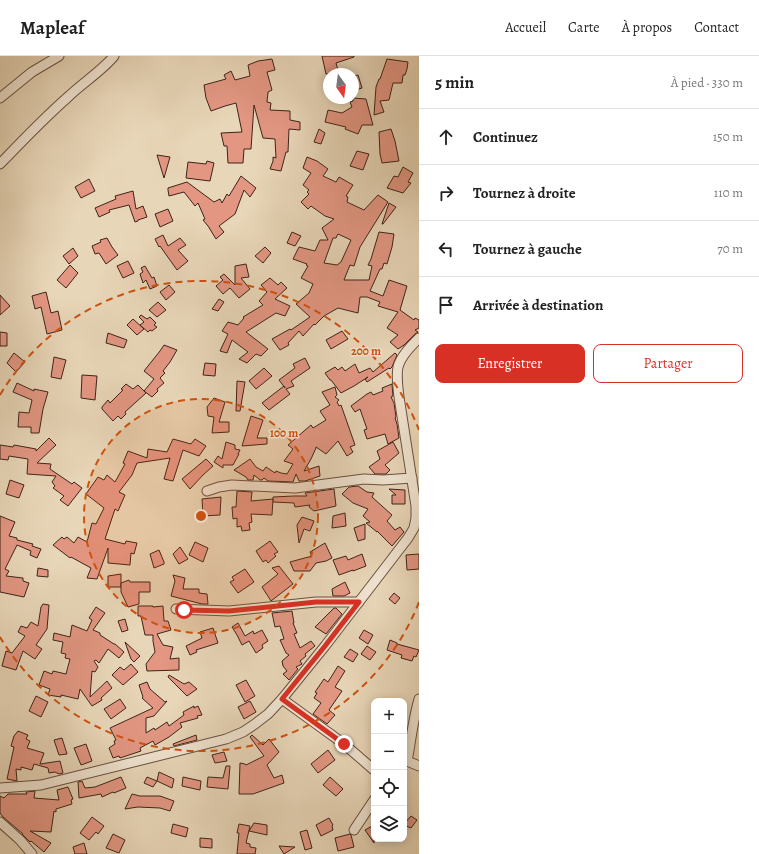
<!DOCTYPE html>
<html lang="fr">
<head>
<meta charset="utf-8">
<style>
	:root { --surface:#fff; --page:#f6f6f6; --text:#222; --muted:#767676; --line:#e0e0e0; --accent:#d93025 }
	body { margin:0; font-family:Alegreya,serif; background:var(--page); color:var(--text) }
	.controls { position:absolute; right:12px; bottom:12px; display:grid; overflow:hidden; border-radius:8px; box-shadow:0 2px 10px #0003 }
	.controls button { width:36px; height:36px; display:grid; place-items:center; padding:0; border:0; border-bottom:1px solid var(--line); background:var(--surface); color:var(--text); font:20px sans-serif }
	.compass { position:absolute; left:323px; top:12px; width:36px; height:36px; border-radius:50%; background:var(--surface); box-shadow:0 2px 10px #0003; rotate:166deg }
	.stop { position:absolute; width:12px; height:12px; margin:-9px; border:3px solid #d93025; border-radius:50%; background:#fff }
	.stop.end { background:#d93025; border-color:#fff; box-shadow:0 1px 4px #0008 }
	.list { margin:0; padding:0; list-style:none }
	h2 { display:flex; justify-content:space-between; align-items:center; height:52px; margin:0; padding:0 16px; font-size:17px }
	h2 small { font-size:13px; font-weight:400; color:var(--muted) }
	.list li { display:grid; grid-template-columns:26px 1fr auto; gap:12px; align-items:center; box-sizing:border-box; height:56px; padding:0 16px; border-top:1px solid var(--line) }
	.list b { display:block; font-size:15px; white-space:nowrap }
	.list em { font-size:13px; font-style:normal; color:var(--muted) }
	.actions { display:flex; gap:8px; padding:12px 16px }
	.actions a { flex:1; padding:9px 0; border:1px solid var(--accent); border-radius:8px; text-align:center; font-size:14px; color:var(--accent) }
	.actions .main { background:var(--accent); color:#fff }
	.icon { flex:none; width:22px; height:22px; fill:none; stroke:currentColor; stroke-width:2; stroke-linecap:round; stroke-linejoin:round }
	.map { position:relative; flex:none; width:419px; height:798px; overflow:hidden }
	header { display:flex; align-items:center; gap:24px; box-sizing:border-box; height:56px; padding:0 20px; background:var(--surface); border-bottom:1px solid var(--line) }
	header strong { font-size:19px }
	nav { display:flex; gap:22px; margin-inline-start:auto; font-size:14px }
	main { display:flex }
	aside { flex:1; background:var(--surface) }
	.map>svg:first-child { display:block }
	.building { fill:#e39783; stroke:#3f2318; fill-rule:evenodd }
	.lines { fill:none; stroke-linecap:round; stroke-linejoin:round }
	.minor-casing { stroke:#695040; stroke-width:11 }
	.minor { stroke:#f0e4d1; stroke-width:9 }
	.route { stroke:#d93025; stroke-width:5 }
	.ring { fill:none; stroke:#cf510e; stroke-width:2; stroke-dasharray:7 5 }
	.centre { fill:#cf510e; stroke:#f0e4d1; stroke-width:2 }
	.ring-label { font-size:12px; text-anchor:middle; font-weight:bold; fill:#cf510e; stroke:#f0e4d1; stroke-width:3; stroke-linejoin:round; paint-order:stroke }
</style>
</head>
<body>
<header>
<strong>Mapleaf</strong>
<nav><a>Accueil</a><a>Carte</a><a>À propos</a><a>Contact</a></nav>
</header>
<main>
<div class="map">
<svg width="419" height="798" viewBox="0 0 419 798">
	<rect width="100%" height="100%" fill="#e8d6b8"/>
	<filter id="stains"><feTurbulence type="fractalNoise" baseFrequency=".005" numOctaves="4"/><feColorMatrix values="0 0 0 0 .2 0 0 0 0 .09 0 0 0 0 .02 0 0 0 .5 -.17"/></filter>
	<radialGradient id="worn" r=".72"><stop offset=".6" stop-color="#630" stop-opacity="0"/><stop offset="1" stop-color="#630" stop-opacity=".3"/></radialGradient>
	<g class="building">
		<polygon points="322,0 354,0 354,1 336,7 339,18 326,18"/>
		<polygon points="272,3 275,14 267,16 272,34 268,36 267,46 271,47 270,54 290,55 290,64 300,66 300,74 289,73 288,96 286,96 281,115 270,113 273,105 273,101 276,102 275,83 263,82 254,49 251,93 244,93 243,107 228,107 227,90 224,90 221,77 242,76 236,47 225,50 211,55 206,42 204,29 226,23 224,19 231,15 235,24 250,20 248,9 258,5"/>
		<polygon points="387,3 408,6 407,13 405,19 403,19 402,27 393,27 389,44 380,45 384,56 374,59 376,31 379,23 380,23"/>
		<polygon points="358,19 362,32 353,35 353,20"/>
		<polygon points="353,42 366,43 373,69 362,69 358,78 345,73 346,71 325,66 328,54 342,57 352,51 350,46 353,45"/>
		<polygon points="319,73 325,77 321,88 314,86"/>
		<polygon points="391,73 395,85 399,105 382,107 380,98 379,76"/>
		<polygon points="357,95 369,98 363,114 350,110"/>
		<polygon points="157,99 170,101 164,122"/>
		<path d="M 307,101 L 317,105 L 328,113 L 323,120 L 336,126 L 339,121 L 353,129 L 346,140 L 348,141 L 347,146 L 364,154 L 378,139 L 388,146 L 360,191 L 354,210 L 350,209 L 344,224 L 369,224 L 372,210 L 368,209 L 371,203 L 379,176 L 394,178 L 392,191 L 387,208 L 384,207 L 382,213 L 380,213 L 370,235 L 383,240 L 389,224 L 407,230 L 400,254 L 414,264 L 415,262 L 419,264 L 419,272 L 415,274 L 418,276 L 415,278 L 404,289 L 398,293 L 390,286 L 398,279 L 387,272 L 398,256 L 378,250 L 380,246 L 367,241 L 360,241 L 358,257 L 338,252 L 324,260 L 315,269 L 314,268 L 303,280 L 299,275 L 288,287 L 289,289 L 280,294 L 272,283 L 290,273 L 291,274 L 310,261 L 296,248 L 309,237 L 313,228 L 301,222 L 308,210 L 306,209 L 307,208 L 293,203 L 299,191 L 315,195 L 320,184 L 328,184 L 322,172 L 334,163 L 325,160 L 311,150 L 308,153 L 301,146 L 309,138 L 307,136 L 309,134 L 303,129 L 311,117 L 303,112 ZM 338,178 L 351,184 L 341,206 L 337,209 L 324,207 L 333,182 L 336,182 Z"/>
		<polygon points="207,105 214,107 210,125 186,122 188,106 206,108"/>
		<polygon points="403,111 413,117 408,126 411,127 403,137 387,132 394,120 398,121"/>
		<polygon points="241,120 256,132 250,141 244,134 235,158 219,170 224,176 216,183 208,170 203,164 205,163 198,147 195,150 184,136 169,140 168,134 168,132 187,126 214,146 220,143 222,147 227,138 229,140"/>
		<polygon points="89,123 95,135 81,142 75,131"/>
		<polygon points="133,135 136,153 143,150 147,161 138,164 138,165 135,166 129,149 109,154 110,156 99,161 95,152 116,143 115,140"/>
		<polygon points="389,147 396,151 383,168 382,168"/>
		<polygon points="168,153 173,165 160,171 155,158"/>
		<polygon points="292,176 301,180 295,190 287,187"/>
		<polygon points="163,179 168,190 180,182 186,189 178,194 188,205 177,214 160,190 159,191 155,183"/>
		<polygon points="107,182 112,191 118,199 106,208 99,197 95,198 92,190 101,186 100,184"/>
		<polygon points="265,191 271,197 263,207 255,200"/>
		<polygon points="73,192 78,200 69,208 63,200"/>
		<polygon points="128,205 134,217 123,222 117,210"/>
		<polygon points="246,208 249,221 241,222 250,233 239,242 230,232 223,238 216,230 223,224 220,221 224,218 235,229 235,210"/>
		<polygon points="70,209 78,217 66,232 57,224"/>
		<polygon points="145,210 152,222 154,221 157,230 150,233 146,224 143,227 140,218 143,216 141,212"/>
		<polygon points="270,222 278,229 281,226 287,232 275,243 290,250 285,260 276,257 246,276 268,293 261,300 256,298 247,307 239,303 248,296 232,284 227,297 220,295 228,278 222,275 228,266 238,269 244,262 243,261 263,249 259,245 267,236 261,229"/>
		<polygon points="169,229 175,236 166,244 160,236"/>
		<polygon points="46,236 51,257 58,255 62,274 47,278 41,251 35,253 32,240"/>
		<polygon points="0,239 10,250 0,259"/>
		<polygon points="219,243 224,246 218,255 212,253"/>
		<polygon points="158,246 166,254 157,261 149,254"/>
		<polygon points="141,259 147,263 150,261 156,267 154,269 157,271 152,275 150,274 148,276 140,269 144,266 139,261"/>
		<polygon points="133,263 144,273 137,279 127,269"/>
		<polygon points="342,275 348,283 331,293 326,284"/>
		<polygon points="0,276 7,277 7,290 0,290"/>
		<polygon points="108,277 127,284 124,292 106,287"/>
		<polygon points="164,289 177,294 170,306 163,315 165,317 160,322 164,327 157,333 158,335 152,341 144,335 154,323 144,315 160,295"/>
		<polygon points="14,297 25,306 16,316 7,307"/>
		<polygon points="395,297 397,299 392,311 390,313 389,312 367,326 365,323 368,321 354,330 341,337 331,324 330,324 325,317 335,311 338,314 342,311 345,315 355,308 359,317 370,312 373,316"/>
		<polygon points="54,301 66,304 61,323 51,321"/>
		<polygon points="305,302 310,312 291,325 294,330 286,333 290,338 269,354 262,347 284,330 285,332 279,324 295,312 293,308"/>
		<polygon points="205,307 216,308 215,320 203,319"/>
		<polygon points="264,312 272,320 256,333 249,325"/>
		<polygon points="82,319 97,320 95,344 81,342"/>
		<polygon points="237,325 245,326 240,355 236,355"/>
		<polygon points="17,327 34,335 34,333 48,336 43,353 39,377 31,377 31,371 18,371 19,356 29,357 32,344 13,336"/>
		<polygon points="126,328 133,333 138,329 146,337 125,356 126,358 121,363 118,360 113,365 102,353 102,351 108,344 110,347 123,334 121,333"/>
		<polygon points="392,328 393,340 391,341 394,347 396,361 395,362 397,368 399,382 388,388 385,378 367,383 364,374 367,373 360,353 355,356 351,350 367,338 371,336 373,339 383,335 382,332"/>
		<polygon points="335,331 337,339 335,341 339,344 337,346 339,350 341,349 355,389 350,391 353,396 347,400 338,385 326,398 316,391 316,392 311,403 304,415 319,410 320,420 305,425 299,425 296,418 293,426 268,425 264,422 262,424 260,424 254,419 253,424 248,424 246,421 234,414 250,403 256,411 263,415 266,411 275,417 276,415 281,417 287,418 293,408 284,405 293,393 288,389 311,369 313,372 326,364 320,355 330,349 322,336"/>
		<polygon points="214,342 225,346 219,366 229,366 229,376 212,377 214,361 208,360 207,351"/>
		<polygon points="251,360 263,364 257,382 267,382 267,388 242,390"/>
		<polygon points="49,382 56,389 37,407 51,408 50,413 72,428 74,426 82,432 68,450 60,444 64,440 53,432 55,430 52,426 56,420 27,418 28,403 9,400 8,404 0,403 0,389 13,391 14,389 36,393 36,395"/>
		<polygon points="173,383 191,388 195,383 206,390 199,400 183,394 173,425 164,423 170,402 137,407 132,419 119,436 125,439 118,455 115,453 105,483 125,488 126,485 137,487 134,498 131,497 130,509 108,507 108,492 97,523 87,522 91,512 71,501 70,502 53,489 62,481 64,483 67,481 74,487 78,481 87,486 92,467 96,468 104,452 86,438 98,421 104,424 107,419 115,426 125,408 123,407 128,395 147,402 148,393 167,396"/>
		<polygon points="226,386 235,389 235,393 240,394 238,398 239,398 233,409 223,409 223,412 214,406 218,400 222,403"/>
		<polygon points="393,386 399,397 385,409 390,414 386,418 375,418 369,411 380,403 377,395"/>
		<polygon points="206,403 213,410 203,419 190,433 182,423"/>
		<polygon points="10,424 24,429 19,442 6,438"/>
		<polygon points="358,430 367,436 374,437 372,441 392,459 387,465 395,474 400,471 404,476 392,490 377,475 377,476 366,467 370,466 363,460 368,453 353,447 342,438 349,431"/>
		<polygon points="334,433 336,450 314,455 309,451 310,449 295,451 294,447 273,446 273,441 294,440 307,440 305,437"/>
		<polygon points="389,433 405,434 405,448 392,448 392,439 396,439"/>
		<polygon points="237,435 252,436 251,445 273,443 272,459 251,458 252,466 249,467 250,474 242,475 241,470 237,471 237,462 233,463 232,451 236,451"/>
		<polygon points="221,441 220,459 203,460 202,443"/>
		<polygon points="345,457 346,470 332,472 333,460"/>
		<polygon points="0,460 15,466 9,480 17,482 17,484 33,488 32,490 41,493 37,502 30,499 31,495 17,489 5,513 9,515 6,520 23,522 23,525 29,527 24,541 0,536"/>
		<polygon points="302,461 314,465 310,475 304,473 299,487 297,469"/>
		<polygon points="365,468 365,483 358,485 354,472"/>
		<polygon points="270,485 278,496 274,498 276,500 268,507 266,504 263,506 256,495"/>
		<polygon points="195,486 208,492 203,506 189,499"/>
		<polygon points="325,487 332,502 326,505 316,507 310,515 294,515 290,506 312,500 310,496"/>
		<polygon points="180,491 188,503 179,508 173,498"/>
		<polygon points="159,494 164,506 164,508 154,512 150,498"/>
		<polygon points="362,498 366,510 353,515 353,514 339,519 333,504 346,500 348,504"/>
		<polygon points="419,498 419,513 407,514 406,499"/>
		<polygon points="279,510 293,528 271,545 262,531 278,518 272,512"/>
		<polygon points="38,512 48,514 48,521 37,520"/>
		<polygon points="245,513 254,526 238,537 230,526 234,524 232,521"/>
		<polygon points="121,518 121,531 108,531 108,520"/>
		<polygon points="173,519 185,522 183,533 199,533 199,537 207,538 208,548 202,548 171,540 175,525"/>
		<polygon points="129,524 130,526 150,526 150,536 139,536 139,548 128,551 121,536 121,527"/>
		<polygon points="345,526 350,537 344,540 333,540 332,533"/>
		<polygon points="394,537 400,542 395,548 389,543"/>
		<polygon points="43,548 49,549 47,573 36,589 42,593 35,603 23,595 16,614 2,610 6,595 12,597 25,580 18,576 21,570 27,572 31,566 38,570 41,551"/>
		<polygon points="138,550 153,550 153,551 163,550 164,565 168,565 171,574 157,578 163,589 173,591 170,603 179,602 179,614 147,615 146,608 155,596 153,585 153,579 145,579 141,560 138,560"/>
		<polygon points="96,551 105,557 93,574 100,577 100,579 114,588 115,588 124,596 119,602 108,593 99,607 96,604 94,605 98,611 95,616 92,615 90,641 107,625 112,632 101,642 102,644 92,650 80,633 78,643 61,639 61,641 48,639 50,633 39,629 44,615 52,618 53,615 66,618 70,603 65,602 66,598 61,597 63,586 53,584 54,577 70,581 72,569 87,575 92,564 89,562"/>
		<polygon points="334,552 336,552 342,558 326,578 315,571"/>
		<polygon points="292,555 294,567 293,567 297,577 294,578 300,592 311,585 315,590 305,598 306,600 300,605 302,608 296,611 298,613 289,624 283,618 287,615 283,610 282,605 289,599 286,597 280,584 284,583 280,570 275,571 272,557"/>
		<polygon points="125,563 128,574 122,576 118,565"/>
		<polygon points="238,567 245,580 253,575 254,578 262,574 268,585 262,589 263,592 256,597 249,585 242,589 237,579 232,571"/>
		<polygon points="213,572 218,587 196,594 197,596 190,599 186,590 202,582 200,576"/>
		<polygon points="364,574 373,579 368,588 359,582"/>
		<polygon points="390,584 397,587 397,588 419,594 416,601 414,600 412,605 401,602 402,599 387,594"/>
		<polygon points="125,586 140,600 134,606 131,603"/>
		<polygon points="367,590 376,596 370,604 361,598"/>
		<polygon points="350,593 358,598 353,606 344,601"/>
		<polygon points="131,608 138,616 123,629 112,619 120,611 124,614"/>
		<polygon points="338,610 345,615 335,631 342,635 329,654 335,659 327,668 313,658 321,647 314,642 317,637 315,636 324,623 328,626"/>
		<polygon points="169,619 184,628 189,626 197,633 187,640 168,621"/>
		<polygon points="246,624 255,640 245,646 236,629"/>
		<polygon points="147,626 150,633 165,646 167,645 154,660 146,662 146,677 154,672 155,674 167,666 169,670 184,659 183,656 194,650 194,652 198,650 202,659 197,660 198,662 180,667 182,671 169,681 155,689 153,685 140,692 141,695 120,702 119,700 113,702 109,692 115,688 114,685 116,684 110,672 153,652 142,642 143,641 139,629"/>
		<polygon points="36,640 48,646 41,661 29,655"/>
		<polygon points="120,643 126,652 111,663 104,653"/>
		<polygon points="250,645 256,656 244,663 238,651"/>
		<polygon points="18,675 28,679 26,683 30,685 27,692 44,697 40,708 60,705 63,717 59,718 55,716 49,717 48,712 34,708 32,714 21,711 21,714 16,713 17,725 7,723 14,691 11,690 14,680"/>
		<polygon points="196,679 197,684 174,690 173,688"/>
		<polygon points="252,679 263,689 269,683 279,696 267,709 274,722 282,719 284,727 253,738 239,738 240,707 245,708 246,709 264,700 250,681"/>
		<polygon points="62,682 67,698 59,699 54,684"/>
		<polygon points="86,688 92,705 81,709 74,692"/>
		<polygon points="328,694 335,704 318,717 311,708"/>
		<polygon points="224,696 227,705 215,707 212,699"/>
		<polygon points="226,710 230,710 228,733 207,731 208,721 223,722"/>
		<polygon points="159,716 174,723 172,732 157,725"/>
		<polygon points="121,721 126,732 114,737 113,736 102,741 101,738 79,742 78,726 82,725 85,732 95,731"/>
		<polygon points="147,721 157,725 153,731 144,727"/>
		<polygon points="183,721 201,725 200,734 182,730"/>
		<polygon points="330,721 343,733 336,740 323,729"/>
		<polygon points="68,731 73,743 71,744 72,748 56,753 56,756 54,755 51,776 30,775 51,787 44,796 31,785 30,786 22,778 23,778 3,761 0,757 0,740 4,742 8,738 27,738 26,736 35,735 34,742 59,744 57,734"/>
		<polygon points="132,738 140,740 160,740 174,745 170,755 160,752 138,751 125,753"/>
		<polygon points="411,760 417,764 411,772 404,769 404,768"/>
		<polygon points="92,761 104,770 98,778 96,776 89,784 80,777"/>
		<polygon points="329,762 333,769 332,770 333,774 321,780 316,769"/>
		<polygon points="254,767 267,769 267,779 249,775"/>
		<polygon points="173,768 188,772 186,781 171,777"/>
		<polygon points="239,768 250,770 246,787 250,788 250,791 256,792 255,798 237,798 239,777 237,777"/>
		<polygon points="374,769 374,787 365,774"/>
		<polygon points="307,774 312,792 305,794 300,776"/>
		<polygon points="113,778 125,784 119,797 106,792"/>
		<polygon points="350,778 351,779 354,791 338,795 335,782"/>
		<polygon points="200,782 212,783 212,792 200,791"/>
		<polygon points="84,787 87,798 75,798 73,791"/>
		<polygon points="279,790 295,791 284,798"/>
	</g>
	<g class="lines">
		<defs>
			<g id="minor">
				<polyline points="0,42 32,16 59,0"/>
				<path d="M 0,108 C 22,85 44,62 68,41 C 81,28 103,14 114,0"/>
				<polyline points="207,435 219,431 232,429 295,432 364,423 383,424 412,422"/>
				<polyline points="176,553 229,555 316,546 359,546"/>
				<polyline points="282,643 344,688 374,714"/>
				<path d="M 419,643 C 413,663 411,685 407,705 L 419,710"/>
				<path d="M 0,732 L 41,729 L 226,683 L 243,676 L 255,668 L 268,658 L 282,643 L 325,590 L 408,482 L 414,472 L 416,462 L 416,450 L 399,341 C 398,331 396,321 398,311 C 401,300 411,290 419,282"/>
				<polyline points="0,766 20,784 32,798"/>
				<polyline points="354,774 374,744"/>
			</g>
		</defs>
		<use href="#minor" class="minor-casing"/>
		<use href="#minor" class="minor"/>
	</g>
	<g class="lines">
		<polyline class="route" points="184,554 229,555 316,546 359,546 325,590 282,643 344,688"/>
	</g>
	<circle cx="201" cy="460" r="117" fill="#cf510e" fill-opacity=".12"/>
	<g class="ring">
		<circle cx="201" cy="460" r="117"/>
		<path d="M419 546A234 234 0 0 1 0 581M0 339A234 234 0 0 1 419 374"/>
	</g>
	<circle cx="201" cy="460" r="6" class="centre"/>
	<g class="ring-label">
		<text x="366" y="299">200 m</text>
		<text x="284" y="381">100 m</text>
	</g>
	<rect width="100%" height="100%" filter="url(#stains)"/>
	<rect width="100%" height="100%" fill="url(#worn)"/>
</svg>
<div class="controls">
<button>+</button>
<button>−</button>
<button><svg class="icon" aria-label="locate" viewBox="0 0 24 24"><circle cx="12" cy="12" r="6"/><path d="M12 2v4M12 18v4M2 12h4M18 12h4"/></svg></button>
<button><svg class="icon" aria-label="layers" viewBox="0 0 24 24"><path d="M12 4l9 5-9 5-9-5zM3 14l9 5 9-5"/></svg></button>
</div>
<svg class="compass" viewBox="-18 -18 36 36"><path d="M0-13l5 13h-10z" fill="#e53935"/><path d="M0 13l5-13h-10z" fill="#767676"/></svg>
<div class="stop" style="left:184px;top:554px"></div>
<div class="stop end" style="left:344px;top:688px"></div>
</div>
<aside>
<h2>5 min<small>À pied · 330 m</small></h2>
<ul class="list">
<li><svg class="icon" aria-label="ahead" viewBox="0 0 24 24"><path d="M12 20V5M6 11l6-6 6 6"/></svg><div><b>Continuez</b></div><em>150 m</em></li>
<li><svg class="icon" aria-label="right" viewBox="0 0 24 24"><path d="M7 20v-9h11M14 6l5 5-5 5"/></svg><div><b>Tournez à droite</b></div><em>110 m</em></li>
<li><svg class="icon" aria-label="left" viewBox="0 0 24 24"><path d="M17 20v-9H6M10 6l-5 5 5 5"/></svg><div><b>Tournez à gauche</b></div><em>70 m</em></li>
<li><svg class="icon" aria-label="arrive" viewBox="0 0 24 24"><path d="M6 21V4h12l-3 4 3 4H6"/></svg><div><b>Arrivée à destination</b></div></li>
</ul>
<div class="actions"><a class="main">Enregistrer</a><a>Partager</a></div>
</aside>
</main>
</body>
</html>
